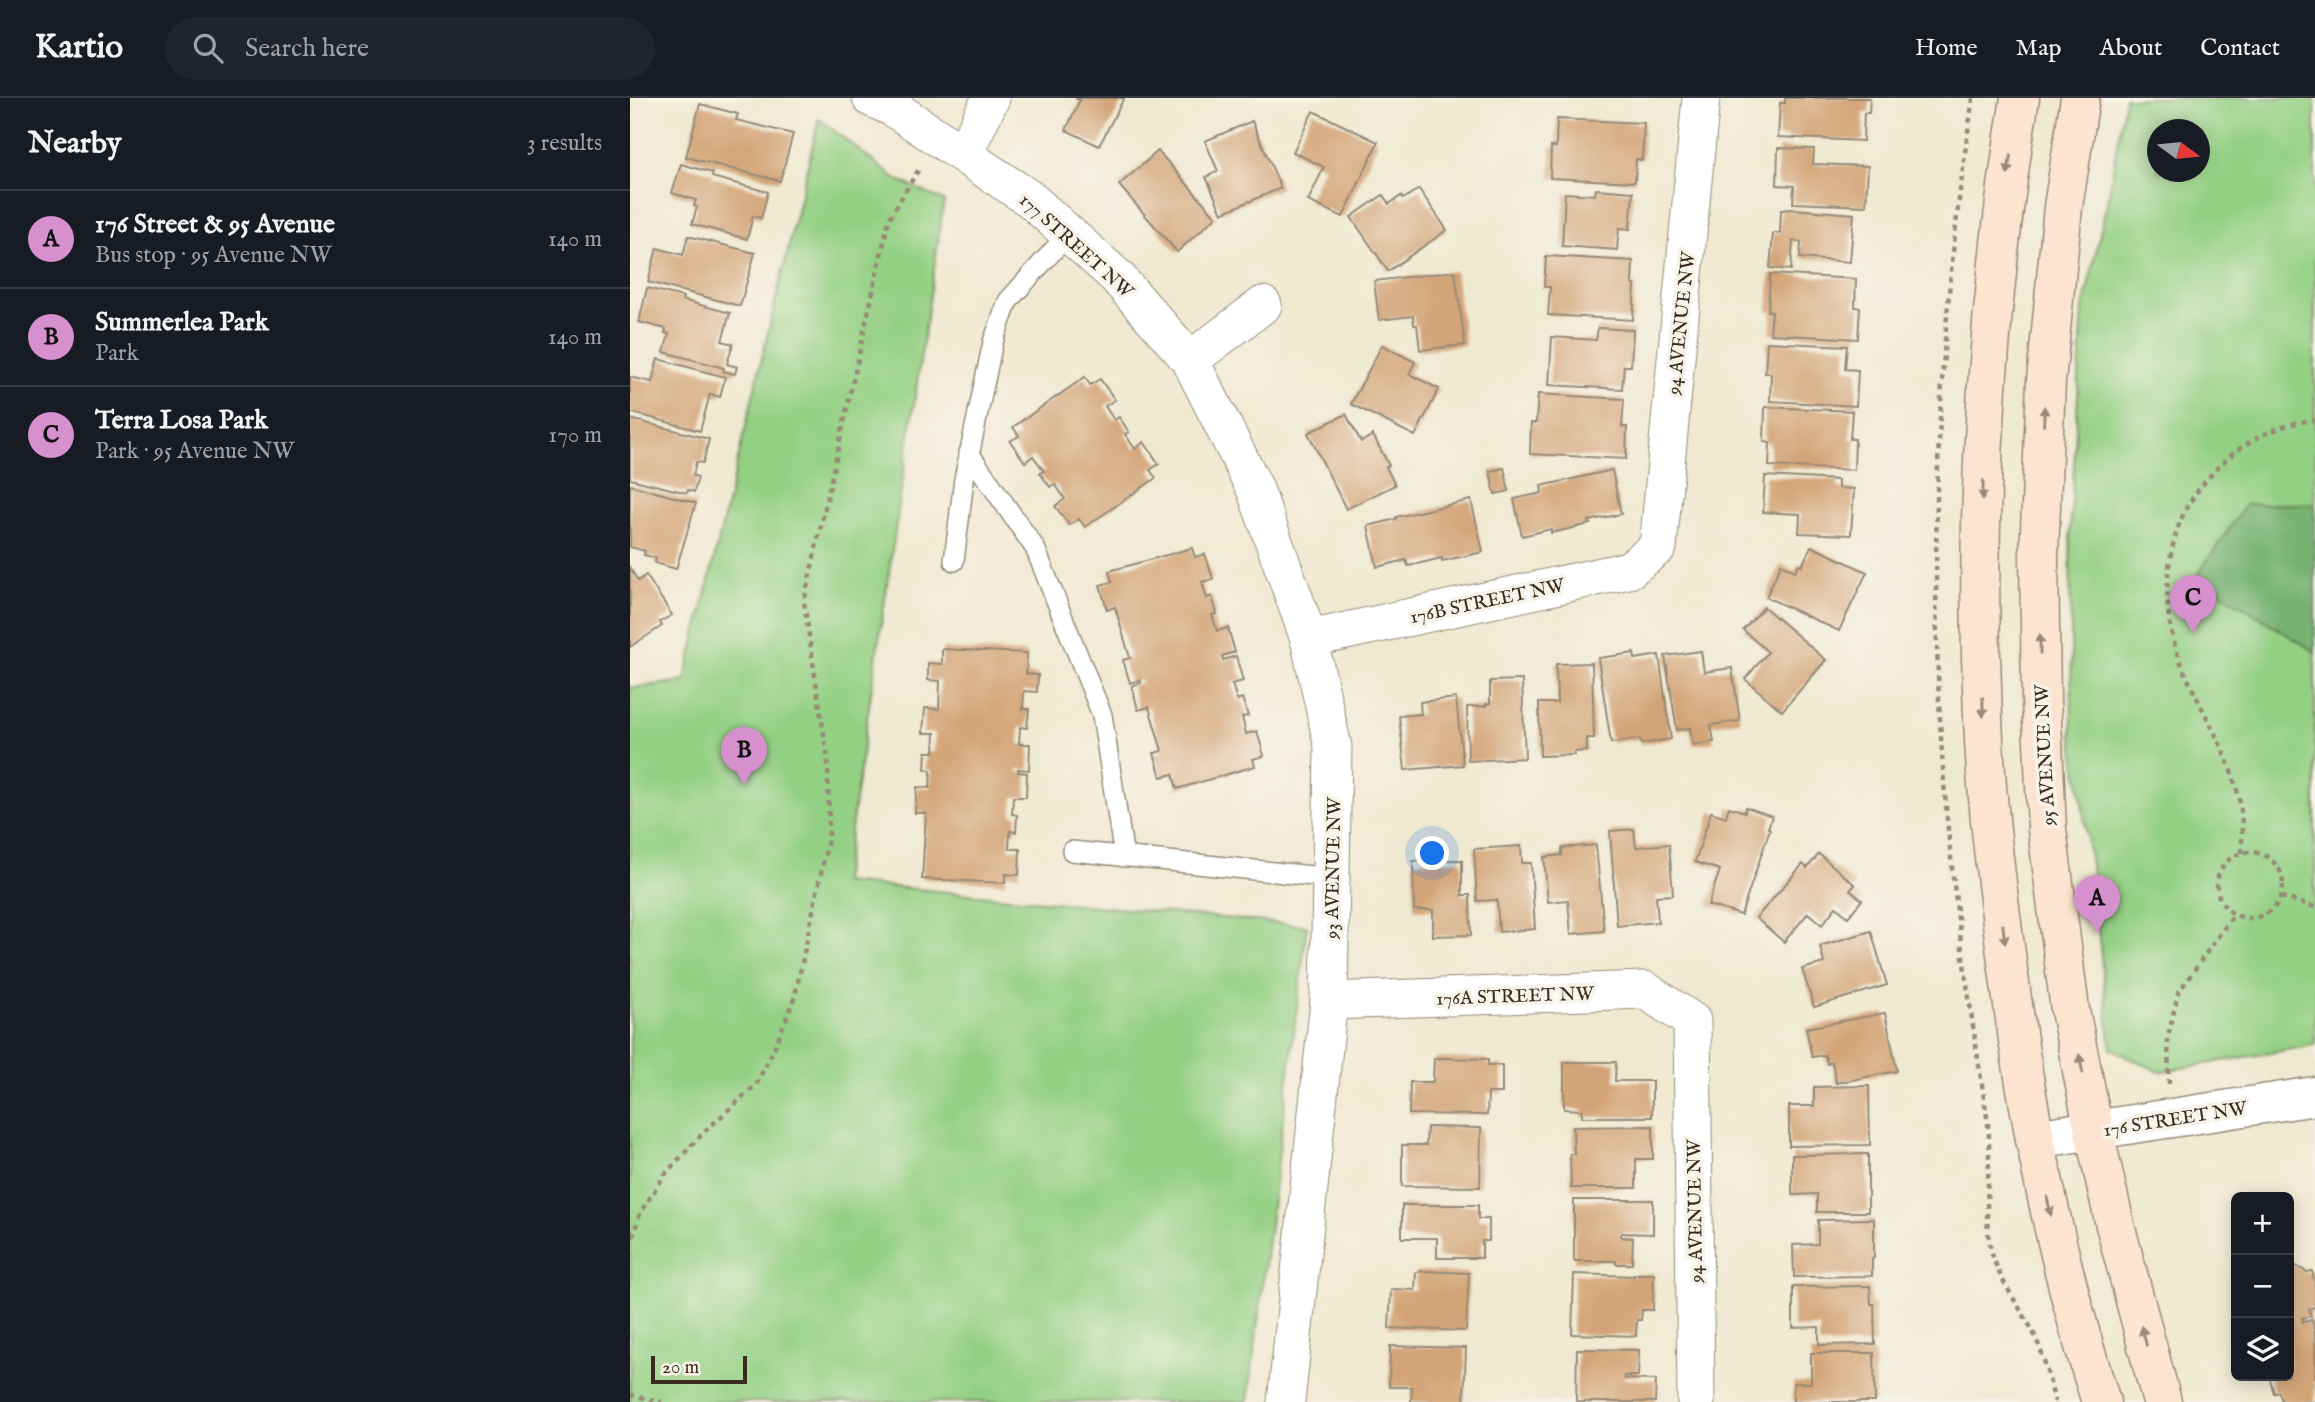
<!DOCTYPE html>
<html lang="en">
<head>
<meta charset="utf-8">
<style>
	:root { --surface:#171b24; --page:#20242c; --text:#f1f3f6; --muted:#9ea1a6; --line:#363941; --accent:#d690ce }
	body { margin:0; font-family:"IM FELL English",serif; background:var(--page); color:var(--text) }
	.controls { position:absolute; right:21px; bottom:21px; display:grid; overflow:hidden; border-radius:10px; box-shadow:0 4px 18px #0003 }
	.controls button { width:63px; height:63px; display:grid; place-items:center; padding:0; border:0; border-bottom:2px solid var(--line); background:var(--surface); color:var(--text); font:35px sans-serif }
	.compass { position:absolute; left:1517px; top:21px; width:63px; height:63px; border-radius:50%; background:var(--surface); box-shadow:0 4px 18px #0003; rotate:105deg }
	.scale { position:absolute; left:21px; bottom:18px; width:96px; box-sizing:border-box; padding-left:7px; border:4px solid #3b2a1e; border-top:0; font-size:19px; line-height:24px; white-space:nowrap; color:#3b2a1e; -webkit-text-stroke:5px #f7f3e8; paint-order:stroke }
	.you { position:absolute; left:803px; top:756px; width:24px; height:24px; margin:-18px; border:5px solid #fff; border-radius:50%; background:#1a73e8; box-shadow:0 0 0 10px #1a73e833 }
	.badge { display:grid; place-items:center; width:46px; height:46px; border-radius:50%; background:var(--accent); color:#111; font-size:23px; font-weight:700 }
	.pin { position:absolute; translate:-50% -58px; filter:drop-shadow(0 2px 4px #0008) }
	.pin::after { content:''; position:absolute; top:37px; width:24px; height:21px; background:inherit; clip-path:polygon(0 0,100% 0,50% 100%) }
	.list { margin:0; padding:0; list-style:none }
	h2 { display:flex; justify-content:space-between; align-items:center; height:91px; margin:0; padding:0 28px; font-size:30px }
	h2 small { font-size:23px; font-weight:400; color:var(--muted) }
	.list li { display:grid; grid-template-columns:46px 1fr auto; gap:21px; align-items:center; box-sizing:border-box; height:98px; padding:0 28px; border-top:2px solid var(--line) }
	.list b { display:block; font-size:26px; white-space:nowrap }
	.list p { margin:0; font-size:23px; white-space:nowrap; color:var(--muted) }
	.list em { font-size:23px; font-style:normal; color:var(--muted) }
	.icon { flex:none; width:38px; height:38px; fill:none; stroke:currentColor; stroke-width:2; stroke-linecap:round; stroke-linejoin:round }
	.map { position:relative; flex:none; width:1685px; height:1304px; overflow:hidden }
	header { display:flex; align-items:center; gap:42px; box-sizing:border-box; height:98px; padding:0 35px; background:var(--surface); border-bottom:2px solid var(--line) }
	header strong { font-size:33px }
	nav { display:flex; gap:38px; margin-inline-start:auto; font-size:24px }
	.search { width:490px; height:63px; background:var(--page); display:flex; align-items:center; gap:18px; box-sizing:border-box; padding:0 24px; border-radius:38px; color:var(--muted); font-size:26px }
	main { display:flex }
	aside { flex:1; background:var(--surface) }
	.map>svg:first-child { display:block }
	.green { fill:#94d084; stroke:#687d51; stroke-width:2; fill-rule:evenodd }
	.forest { fill:#77b272; stroke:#596e48; stroke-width:2 }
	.building { fill:#d3a477 }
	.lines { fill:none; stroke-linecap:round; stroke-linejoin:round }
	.service-casing { stroke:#968a78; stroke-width:22 }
	.minor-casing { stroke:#968a78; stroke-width:39 }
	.tertiary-casing { stroke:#968a78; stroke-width:41 }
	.secondary-casing { stroke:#968a78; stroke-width:41 }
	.path { stroke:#968a78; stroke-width:4.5; stroke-dasharray:5 5; stroke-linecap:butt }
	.service { stroke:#fff; stroke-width:19 }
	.minor { stroke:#fff; stroke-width:37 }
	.tertiary { stroke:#fff; stroke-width:38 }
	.secondary { stroke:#fde4d1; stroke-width:38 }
	.oneway { fill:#9c8778 }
	.labels { text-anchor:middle; stroke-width:7; stroke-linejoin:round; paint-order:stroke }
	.street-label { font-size:19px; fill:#3b2a1e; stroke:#f7f3e8 }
</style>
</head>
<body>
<header>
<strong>Kartio</strong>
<div class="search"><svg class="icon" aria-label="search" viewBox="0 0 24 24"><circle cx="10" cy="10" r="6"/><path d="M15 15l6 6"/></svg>Search here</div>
<nav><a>Home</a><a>Map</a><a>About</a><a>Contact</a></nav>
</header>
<main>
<aside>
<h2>Nearby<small>3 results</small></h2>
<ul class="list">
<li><span class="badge">A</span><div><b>176 Street &amp; 95 Avenue</b><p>Bus stop · 95 Avenue NW</p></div><em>140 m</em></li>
<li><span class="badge">B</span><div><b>Summerlea Park</b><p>Park</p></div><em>140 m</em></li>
<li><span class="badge">C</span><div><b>Terra Losa Park</b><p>Park · 95 Avenue NW</p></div><em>170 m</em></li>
</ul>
</aside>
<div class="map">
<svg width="1685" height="1304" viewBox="0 0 1685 1304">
	<rect width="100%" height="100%" fill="#f7f3e8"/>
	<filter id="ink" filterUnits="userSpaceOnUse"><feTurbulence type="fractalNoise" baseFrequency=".0143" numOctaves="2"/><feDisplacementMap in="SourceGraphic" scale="14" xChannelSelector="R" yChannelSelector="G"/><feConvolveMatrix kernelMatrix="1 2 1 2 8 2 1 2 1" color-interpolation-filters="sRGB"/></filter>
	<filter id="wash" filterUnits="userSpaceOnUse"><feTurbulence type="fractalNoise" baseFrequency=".00686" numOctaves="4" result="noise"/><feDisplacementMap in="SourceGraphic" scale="28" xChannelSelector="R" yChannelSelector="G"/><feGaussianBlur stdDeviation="1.57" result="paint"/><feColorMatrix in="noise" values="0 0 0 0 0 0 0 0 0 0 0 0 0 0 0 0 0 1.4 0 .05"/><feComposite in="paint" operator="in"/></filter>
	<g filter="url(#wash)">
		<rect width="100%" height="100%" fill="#f0e9d1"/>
		<g class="green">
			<path d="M 1495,0 L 1685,0 L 1685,947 L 1529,974 L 1481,950 L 1461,767 L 1442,636 L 1440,433 L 1453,211 L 1479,95 ZM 1528,32 L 1570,32 L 1570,74 L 1528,74 Z"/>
			<polygon points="189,21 266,81 314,103 213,784 677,828 618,1304 0,1304 0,590 55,583"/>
		</g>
		<polygon class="forest" points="1616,406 1685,406 1685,554 1566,479"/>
		<g id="blocks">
			<g class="building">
				<polygon points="445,0 494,0 469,48 436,32 450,2"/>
				<polygon points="1155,0 1240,0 1239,15 1234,15 1233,43 1148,39 1150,5 1155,5"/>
				<polygon points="70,6 108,16 106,22 163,36 150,83 56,59"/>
				<polygon points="683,13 748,44 713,119 678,103 694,69 663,54"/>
				<polygon points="927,21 1014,25 1012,62 1006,61 1005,84 920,80 921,49 926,49"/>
				<polygon points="622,23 651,90 592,115 576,79 588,73 575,43"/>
				<polygon points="1148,50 1184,51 1183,66 1238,68 1236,108 1163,105 1164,88 1147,87"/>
				<polygon points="528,53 586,119 547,154 489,87"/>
				<polygon points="51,66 83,75 82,79 138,94 131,120 123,118 117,141 62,126 67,109 64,108 66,102 42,95"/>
				<polygon points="789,91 817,132 758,173 721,119 753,97 759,106 771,98 773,101"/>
				<polygon points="966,91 1003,94 1000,131 989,130 987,152 932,148 935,95 965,97"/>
				<polygon points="1162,111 1224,116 1220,164 1170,160 1171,144 1163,143 1161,172 1140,170 1143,135 1150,135 1151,112"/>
				<polygon points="58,138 125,155 110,208 18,184 27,150 53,157"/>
				<polygon points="916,158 1003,163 1002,186 1005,187 1003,222 918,217 920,189 914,189"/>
				<polygon points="825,173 835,247 790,252 787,227 784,227 783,218 749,222 744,183"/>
				<polygon points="1140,176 1226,181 1225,209 1230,210 1228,241 1140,236 1142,213 1138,213"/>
				<polygon points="17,190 53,199 52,202 100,215 92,243 103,246 97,266 107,269 105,276 93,273 94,270 34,254 39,236 35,235 36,231 9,224"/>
				<polygon points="968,230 1003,232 1001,268 994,268 992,291 919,287 922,239 966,242"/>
				<polygon points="1137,244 1217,248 1215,271 1228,272 1226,308 1140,303 1141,275 1135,275"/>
				<polygon points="752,247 785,264 779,276 809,291 785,338 721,306"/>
				<polygon points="28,261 95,279 90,299 80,296 70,333 0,314 0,279 22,284"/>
				<polygon points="455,279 460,287 470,281 485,302 475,308 484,322 489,319 499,334 495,336 505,351 514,344 529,366 520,372 526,380 455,429 449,421 439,427 425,408 435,401 425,386 420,389 410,375 414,373 403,358 395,364 380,343 389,338 383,329"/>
				<polygon points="908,296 994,301 992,329 997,329 996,361 900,356 901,325 906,325"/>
				<polygon points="1135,309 1222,313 1220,341 1225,341 1224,372 1139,368 1140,345 1134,344"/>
				<polygon points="716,316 731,344 743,337 759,368 756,369 765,387 716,411 678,335"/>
				<polygon points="0,321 79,341 73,365 66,364 63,378 68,379 64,394 58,392 57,395 0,381"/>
				<polygon points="874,370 879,393 865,396 860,373"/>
				<polygon points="982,372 991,416 959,423 960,426 921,435 921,431 892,438 884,401 912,395 911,388"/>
				<polygon points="1135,378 1208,382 1208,390 1224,391 1221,437 1169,435 1170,416 1133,414"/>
				<polygon points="0,387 66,405 46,471 25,465 26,460 14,457 15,453 0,449"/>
				<polygon points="841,402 853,454 812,463 812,460 778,468 776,462 747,469 738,428 766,421 766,419"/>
				<polygon points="1181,448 1237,474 1209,533 1136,499 1151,466 1165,473 1169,466 1172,468"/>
				<polygon points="562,450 565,459 575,456 583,481 572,484 577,500 582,498 587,516 582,517 587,533 598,530 605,554 592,558 593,562 606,558 613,583 602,586 607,602 612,600 618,618 612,619 616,636 627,633 634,658 623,661 625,668 547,691 543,676 531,679 524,655 532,653 519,609 508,612 502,588 511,585 510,582 500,585 493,562 500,560 485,509 477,512 470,487 482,484 479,473"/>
				<polygon points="0,470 8,483 16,477 42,517 30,524 32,528 0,549"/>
				<polygon points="1134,509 1196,562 1152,613 1115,581 1138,554 1113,532"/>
				<polygon points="312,551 397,555 396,576 408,577 407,594 394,593 393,611 399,611 397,630 390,629 389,646 400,646 399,672 388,671 388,674 397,675 396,699 383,699 382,716 387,717 386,734 380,733 379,751 390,751 389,777 376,776 375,785 292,781 296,715 285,715 287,689 300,690 301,672 295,671 296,654 304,654 305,635 293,635 295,610 309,611 310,583 298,582 298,565 312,566"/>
				<polygon points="1071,553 1074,574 1102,570 1110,623 1081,627 1084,644 1063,647 1060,630 1047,632 1035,558"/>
				<polygon points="1004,555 1005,561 1029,557 1041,641 1011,646 1010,641 981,645 968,560"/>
				<polygon points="962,565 964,640 957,640 957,653 944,654 944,657 910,658 909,605 927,605 926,566"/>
				<polygon points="892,582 895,660 838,663 837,609 856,608 856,606 860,606 860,583"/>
				<polygon points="826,600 833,667 775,672 769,618 791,616 790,604"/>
				<polygon points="1099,709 1115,714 1116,709 1142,718 1138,730 1140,731 1111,817 1078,807 1090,772 1065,764 1081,714 1096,719"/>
				<polygon points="1004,731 1006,749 1039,746 1043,797 1026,798 1028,824 987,828 980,733"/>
				<polygon points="966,747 974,833 941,836 938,802 918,804 914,759 932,757 932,750"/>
				<polygon points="891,748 892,765 901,765 905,831 869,834 867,802 847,803 844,751"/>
				<polygon points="1189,756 1225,787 1220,792 1232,802 1218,819 1206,809 1192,827 1178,815 1154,844 1126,820 1173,766 1177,770"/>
				<polygon points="832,762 832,797 840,797 841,837 803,838 803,812 784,812 783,763"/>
				<polygon points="1241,833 1257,887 1184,909 1172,871 1194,865 1190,848"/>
				<polygon points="1255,915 1267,973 1206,985 1202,964 1197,966 1195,957 1182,959 1176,930"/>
				<polygon points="804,960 858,961 858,967 872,967 872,995 858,995 857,1017 779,1016 780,984 803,984"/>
				<polygon points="934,964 986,964 985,983 1022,983 1022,1019 952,1019 952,1012 934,1011"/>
				<polygon points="1239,988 1240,1047 1159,1048 1159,1008 1184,1008 1184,989"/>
				<polygon points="1023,1028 1023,1061 1006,1061 1006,1090 941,1090 940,1056 944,1056 943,1029"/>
				<polygon points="797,1029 851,1030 850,1089 772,1088 772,1047 796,1047"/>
				<polygon points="1238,1056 1238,1114 1187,1114 1187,1096 1162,1097 1162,1057"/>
				<polygon points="944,1102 1023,1102 1023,1136 991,1135 991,1139 1003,1140 1002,1166 986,1166 986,1163 944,1163"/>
				<polygon points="772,1107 848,1107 848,1121 859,1121 859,1143 852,1143 852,1160 807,1160 807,1140 772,1140"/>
				<polygon points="1244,1121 1244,1160 1242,1161 1242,1178 1164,1179 1163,1147 1188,1146 1188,1122"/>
				<polygon points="1659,1164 1677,1174 1682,1173 1685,1185 1685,1209 1679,1211 1681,1218 1672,1220 1673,1224 1682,1222 1685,1233 1685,1304 1652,1304 1649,1294 1644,1295 1639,1278 1659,1278"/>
				<polygon points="793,1173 839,1175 836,1233 759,1230 761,1191 785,1192 786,1174"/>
				<polygon points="944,1176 1004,1178 1004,1176 1024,1176 1023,1212 1012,1212 1011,1222 1007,1222 1006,1238 942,1236"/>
				<polygon points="1240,1188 1241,1206 1244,1206 1245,1246 1189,1247 1189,1229 1163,1230 1163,1189"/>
				<polygon points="760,1248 836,1250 834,1304 781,1304 782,1289 759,1289"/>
				<polygon points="947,1251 1009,1252 1008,1278 994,1278 995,1281 1026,1282 1025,1304 946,1304"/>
				<polygon points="1181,1255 1244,1255 1245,1304 1163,1304 1163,1285 1181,1285"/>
			</g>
		</g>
	</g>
	<g filter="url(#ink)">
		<use href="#blocks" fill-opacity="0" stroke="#968a78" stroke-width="2"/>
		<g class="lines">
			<defs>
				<g id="service">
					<polyline points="339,355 405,450 472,617 494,759"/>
					<polyline points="324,463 334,381 363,244 378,203 439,135"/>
					<polyline points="442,753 702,780"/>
				</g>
				<g id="minor">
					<polyline points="241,0 263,10 400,101 486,178 560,262 625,391 679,541 703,649 699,903 656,1304"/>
					<polyline points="334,55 361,0"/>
					<polyline points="560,262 633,207"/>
					<polyline points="679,541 999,472 1028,449 1071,0"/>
					<polyline points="699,903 1015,892 1062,923 1066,1304"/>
				</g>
				<polyline id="tertiary" points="1405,1041 1685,998"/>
				<g id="secondary">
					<path d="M 1390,0 C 1357,205 1344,413 1353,620 C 1356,704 1367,788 1378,871 C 1397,1017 1426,1163 1471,1304"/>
					<polyline points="1450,0 1433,109 1416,283 1409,457 1411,601 1417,731 1440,912 1464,1033 1485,1127 1532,1304"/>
				</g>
			</defs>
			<use href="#service" class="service-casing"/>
			<use href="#minor" class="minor-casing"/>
			<use href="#tertiary" class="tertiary-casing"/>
			<use href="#secondary" class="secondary-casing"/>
			<g class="path">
				<path d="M 1343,0 C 1307,234 1296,473 1316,709 C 1325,813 1341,916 1357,1019 C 1364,1063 1351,1108 1361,1152 C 1368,1180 1386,1203 1400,1228 C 1413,1251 1418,1279 1425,1304"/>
				<circle cx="1620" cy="787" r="33"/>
				<path d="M 1612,755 C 1612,734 1613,713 1607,692 C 1583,606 1524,562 1540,462 C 1546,426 1556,405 1580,378 C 1606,347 1645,326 1685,322"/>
				<polyline points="1651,799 1685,809"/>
				<polyline points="1539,986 1538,939 1548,895 1604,816"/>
				<polyline points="0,1149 10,1115 36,1075 74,1034 126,987 147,944 165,898 199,737 198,664 174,504 259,121 290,69"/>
				<polyline points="0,1297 32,1304"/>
			</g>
			<use href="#service" class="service"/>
			<use href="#minor" class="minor"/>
			<use href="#tertiary" class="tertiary"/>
			<use href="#secondary" class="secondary"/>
		</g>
		<defs><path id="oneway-solid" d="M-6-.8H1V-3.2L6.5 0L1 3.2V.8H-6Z" transform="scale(1.75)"/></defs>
		<g class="oneway">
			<use href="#oneway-solid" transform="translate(1379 67) rotate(99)"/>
			<use href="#oneway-solid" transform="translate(1414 318) rotate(-88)"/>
			<use href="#oneway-solid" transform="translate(1353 392) rotate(92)"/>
			<use href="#oneway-solid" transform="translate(1410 546) rotate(-91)"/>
			<use href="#oneway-solid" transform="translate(1353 609) rotate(89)"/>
			<use href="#oneway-solid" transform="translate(1374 836) rotate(83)"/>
			<use href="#oneway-solid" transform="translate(1451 966) rotate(-101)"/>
			<use href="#oneway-solid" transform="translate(1419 1108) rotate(78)"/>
			<use href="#oneway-solid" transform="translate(1514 1238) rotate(-105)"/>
		</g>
	</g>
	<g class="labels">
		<g class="street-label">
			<text transform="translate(447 147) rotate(42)" y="7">177 STREET NW</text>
			<text transform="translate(1050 225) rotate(-84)" y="7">94 AVENUE NW</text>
			<text transform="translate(857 502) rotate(-12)" y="7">176B STREET NW</text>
			<text transform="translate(1414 657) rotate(-93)" y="7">95 AVENUE NW</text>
			<text transform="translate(702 770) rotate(-89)" y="7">93 AVENUE NW</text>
			<text transform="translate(885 897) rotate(-2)" y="7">176A STREET NW</text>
			<text transform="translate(1545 1020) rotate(-9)" y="7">176 STREET NW</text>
			<text transform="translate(1064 1113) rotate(-91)" y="7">94 AVENUE NW</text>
		</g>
	</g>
</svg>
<div class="controls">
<button>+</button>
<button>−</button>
<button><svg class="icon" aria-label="layers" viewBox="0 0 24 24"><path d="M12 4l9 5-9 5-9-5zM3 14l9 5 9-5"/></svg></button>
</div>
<svg class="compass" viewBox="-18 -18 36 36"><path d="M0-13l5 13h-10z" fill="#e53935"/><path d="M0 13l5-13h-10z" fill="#9ea1a6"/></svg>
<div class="scale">20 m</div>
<div class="you"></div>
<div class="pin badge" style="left:1467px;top:835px">A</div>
<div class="pin badge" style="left:114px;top:687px">B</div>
<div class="pin badge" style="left:1563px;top:535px">C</div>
</div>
</main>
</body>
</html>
